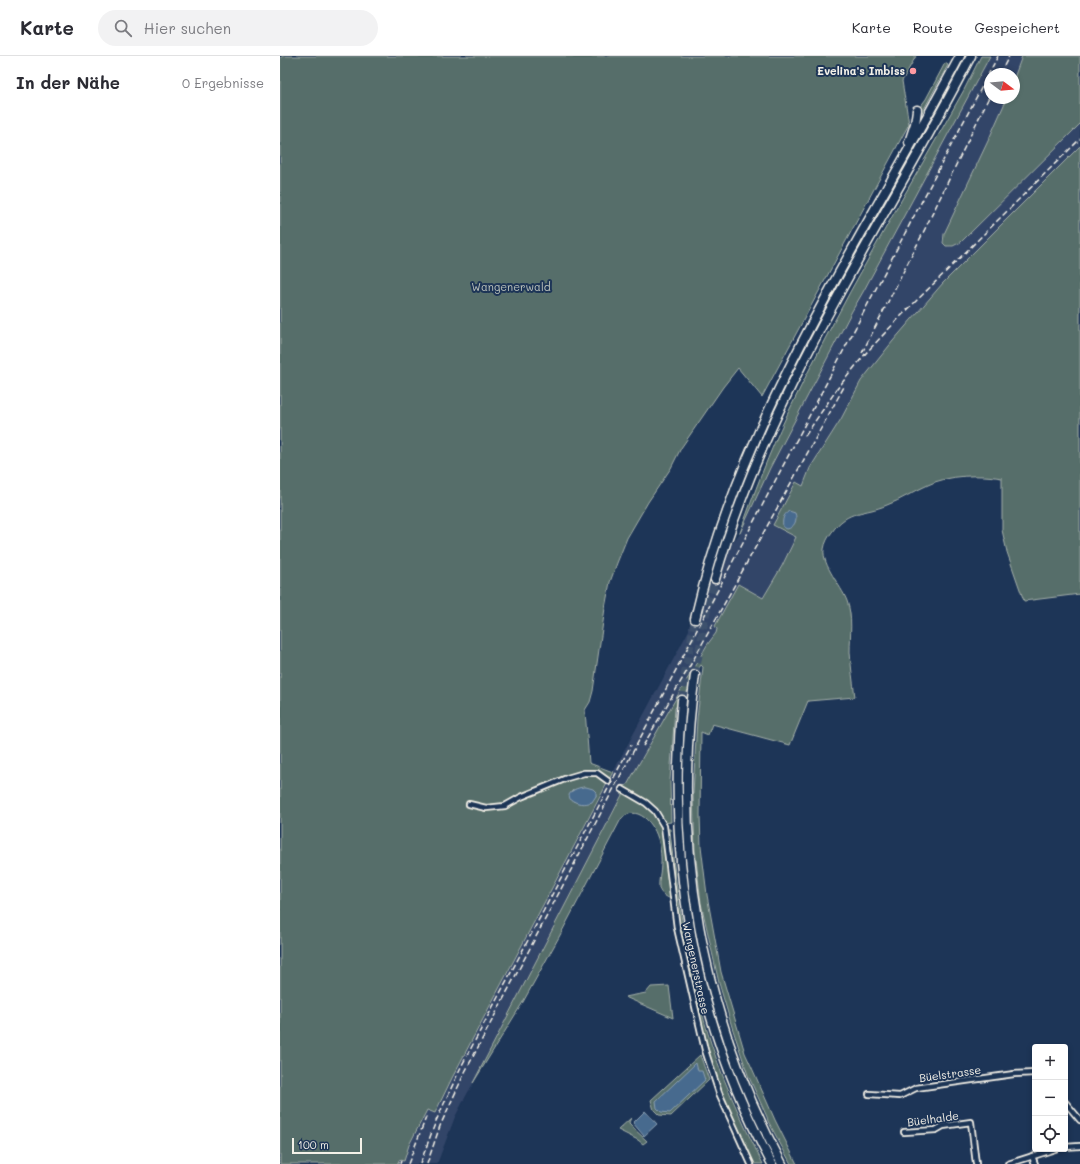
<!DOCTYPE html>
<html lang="de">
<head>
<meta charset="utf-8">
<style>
	:root { --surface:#fff; --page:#f2f2f3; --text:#2b2b33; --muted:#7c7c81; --line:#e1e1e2 }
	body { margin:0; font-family:Mali,sans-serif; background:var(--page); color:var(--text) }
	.controls { position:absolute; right:12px; bottom:12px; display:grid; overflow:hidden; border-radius:4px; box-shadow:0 2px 6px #0003 }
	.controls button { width:36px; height:36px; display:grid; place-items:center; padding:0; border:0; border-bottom:1px solid var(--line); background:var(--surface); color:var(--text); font:20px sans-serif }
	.compass { position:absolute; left:704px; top:12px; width:36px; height:36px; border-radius:50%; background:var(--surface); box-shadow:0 2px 6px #0003; rotate:106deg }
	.scale { position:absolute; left:12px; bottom:10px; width:70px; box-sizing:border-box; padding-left:4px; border:2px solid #f4f1e8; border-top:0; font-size:11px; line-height:14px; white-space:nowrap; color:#f4f1e8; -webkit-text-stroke:3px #1d3557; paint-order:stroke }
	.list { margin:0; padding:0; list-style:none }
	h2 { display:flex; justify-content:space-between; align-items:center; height:52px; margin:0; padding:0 16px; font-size:17px }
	h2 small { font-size:13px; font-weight:400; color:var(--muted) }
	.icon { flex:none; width:22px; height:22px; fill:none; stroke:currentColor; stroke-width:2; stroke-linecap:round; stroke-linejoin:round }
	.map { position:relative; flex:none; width:800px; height:1108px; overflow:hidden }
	header { display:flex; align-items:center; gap:24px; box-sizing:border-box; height:56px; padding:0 20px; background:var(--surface); border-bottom:1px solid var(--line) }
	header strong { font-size:19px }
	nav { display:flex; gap:22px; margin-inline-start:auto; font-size:14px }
	.search { width:280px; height:36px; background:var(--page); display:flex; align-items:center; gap:10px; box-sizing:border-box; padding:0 14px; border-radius:22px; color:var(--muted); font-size:15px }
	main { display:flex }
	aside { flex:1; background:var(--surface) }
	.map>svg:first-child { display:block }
	.built { fill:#314467 }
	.green { fill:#566e6a; stroke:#a5b0a9; fill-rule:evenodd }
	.water { fill:#476a8e; stroke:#8ca0b2 }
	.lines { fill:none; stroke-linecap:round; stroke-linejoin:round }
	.minor-tunnel { stroke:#3d516d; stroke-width:4.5; stroke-dasharray:4.5 2; stroke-linecap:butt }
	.motorway-tunnel { stroke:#3d516d; stroke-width:8; stroke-dasharray:8 4; stroke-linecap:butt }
	.minor-casing { stroke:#f4f1e8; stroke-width:8 }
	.motorway-casing { stroke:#f4f1e8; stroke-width:11 }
	.minor { stroke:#1d3557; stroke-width:4.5 }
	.motorway { stroke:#1d3557; stroke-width:8 }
	.rail { stroke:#f4f1e8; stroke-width:1.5; stroke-dasharray:6 3; stroke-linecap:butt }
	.poi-dot { fill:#ff9aa2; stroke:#1d3557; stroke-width:1.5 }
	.labels { text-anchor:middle; stroke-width:4; stroke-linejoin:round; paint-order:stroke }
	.poi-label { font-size:11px; font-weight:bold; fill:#f4f1e8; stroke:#1d3557; text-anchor:end }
	.park-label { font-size:11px; fill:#bdc3bc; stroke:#1d3557 }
	.street-label { font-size:11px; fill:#f4f1e8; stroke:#1d3557 }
</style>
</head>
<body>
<header>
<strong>Karte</strong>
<div class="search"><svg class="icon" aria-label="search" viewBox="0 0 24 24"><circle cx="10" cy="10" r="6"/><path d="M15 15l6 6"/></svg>Hier suchen</div>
<nav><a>Karte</a><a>Route</a><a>Gespeichert</a></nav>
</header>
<main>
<aside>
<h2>In der Nähe<small>0 Ergebnisse</small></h2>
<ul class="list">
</ul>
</aside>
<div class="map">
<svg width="800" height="1108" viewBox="0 0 800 1108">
	<rect width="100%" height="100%" fill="#1d3557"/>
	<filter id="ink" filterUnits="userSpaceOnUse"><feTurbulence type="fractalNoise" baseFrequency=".025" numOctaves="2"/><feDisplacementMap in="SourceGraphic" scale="8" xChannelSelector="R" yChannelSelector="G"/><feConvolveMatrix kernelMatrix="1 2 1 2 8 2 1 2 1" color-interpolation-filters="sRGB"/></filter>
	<g filter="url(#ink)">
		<polygon class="built" points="710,0 742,0 734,22 734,18 710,18 710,42 727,42 708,85 664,178 662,184 664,189 671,191 681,186 800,68 800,90 663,227 595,308 577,332 561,363 530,412 523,430 517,426 496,471 516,481 502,510 483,542 458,529 435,570 437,573 436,577 427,589 347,729 343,730 341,735 342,739 330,761 339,766 279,881 243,946 187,1038 175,1061 157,1108 118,1108 119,1104 124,1104 129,1089 147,1054 155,1057 172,1022 333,716 409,574 409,570 421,557 427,532 443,515 450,490 460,477 490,412 572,255 583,236"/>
		<g class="green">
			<path d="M 3,0 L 636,0 L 622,25 L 629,68 L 482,341 L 458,312 L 443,331 L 401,392 L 391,412 L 368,446 L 347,482 L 337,507 L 330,526 L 325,552 L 313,635 L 310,646 L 305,654 L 309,707 L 333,716 L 172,1022 L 155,1057 L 147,1054 L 129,1089 L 124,1105 L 119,1104 L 118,1108 L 0,1108 L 0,2 ZM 304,731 L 315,735 L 316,740 C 308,748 304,749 293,745 L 291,736 L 293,734 Z"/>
			<path d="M 701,0 L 710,0 L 583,236 L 572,255 L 490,412 L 460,477 C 474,437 489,397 507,359 C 560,247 624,141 684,34 Z"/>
			<polygon points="742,0 800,0 800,68 681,186 673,190 666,190 663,187 664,178 708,85 727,42 734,42 734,22"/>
			<polygon points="665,7 668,9 638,64 640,51 646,43"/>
			<path d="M 800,90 L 800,538 L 744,545 L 727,496 L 722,474 L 722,422 C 700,418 668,419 648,429 C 634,435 621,444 607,449 C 584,459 568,453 552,476 C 548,481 545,487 544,493 C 542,510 561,529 567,545 C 573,561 570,579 570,596 C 571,611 573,626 575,641 L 528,645 L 510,689 L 432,668 L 428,679 L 421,676 L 420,759 L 421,790 L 427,839 L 441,916 L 465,997 L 472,1012 L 495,1064 L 517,1108 L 511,1108 L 488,1065 L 487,1061 L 468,1019 L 452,971 L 439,927 L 421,847 L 415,794 L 413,738 L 417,663 L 423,611 L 421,609 L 410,625 L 409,633 L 395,652 L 390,725 L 391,766 L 383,767 L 385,773 L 390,773 L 390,775 C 397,842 407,907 426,971 C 440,1019 461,1064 483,1108 L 471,1108 L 431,1013 L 393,844 C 387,841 381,839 379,832 C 378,825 381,816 381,808 C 382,790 376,765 358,758 C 351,756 346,758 341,763 L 279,881 L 243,946 L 193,1027 L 342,739 L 341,735 L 343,730 L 347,729 L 391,651 L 427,589 L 436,577 L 437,573 L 435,570 L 458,528 L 483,542 L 502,510 L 516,481 L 493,469 L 516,426 L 523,430 L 530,412 L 561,363 L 581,325 L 613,285 L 663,227 Z"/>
			<polygon points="389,930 393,962 345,941 366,937 371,931"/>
			<polygon points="420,999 429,1024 391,1060 379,1059 374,1054 371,1044"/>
			<polygon points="351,1062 349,1066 350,1069 367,1085 363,1088 358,1084 338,1074"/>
		</g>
		<g class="water">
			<path d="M 509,455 L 515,457 C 518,464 514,472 507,473 L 503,471 C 502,464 503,459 509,455 Z"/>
			<path d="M 306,731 L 313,733 L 316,736 L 316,740 L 312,746 C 304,749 297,748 290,743 L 289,739 C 292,733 300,731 306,731 Z"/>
			<polygon points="416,1007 418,1015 422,1015 425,1024 390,1057 381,1056 377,1052 376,1045"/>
			<polygon points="365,1055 377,1068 364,1080 353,1067"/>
		</g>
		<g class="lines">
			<polyline class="minor-tunnel" points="328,725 342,733"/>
			<g class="motorway-tunnel">
				<polyline points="415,619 425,562 435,523"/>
				<polyline points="402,644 405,617 415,563"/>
			</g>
			<defs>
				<g id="minor">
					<polyline points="342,733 366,747 375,755 384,770 397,872 425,994 439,1037 471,1108"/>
					<polyline points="189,748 206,752 225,750 241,741 287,722 304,717 317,717 328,725"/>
					<polyline points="589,1038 620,1040 636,1032 734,1018 755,1017"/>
					<polyline points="785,1046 800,1064"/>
					<polyline points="624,1076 656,1074 663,1070 691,1066 696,1108"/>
					<polyline points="785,1091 800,1090"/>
					<polyline points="752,1100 755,1108"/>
					<polyline points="728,1108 775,1093"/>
				</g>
				<g id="motorway">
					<polyline points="629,86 635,68 637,54"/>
					<path d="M 435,523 C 489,334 601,173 691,0"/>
					<path d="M 415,563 C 462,358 583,183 680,0"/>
					<path d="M 415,619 C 391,787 421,958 502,1108"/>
					<path d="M 402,644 C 386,806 414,964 492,1108"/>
				</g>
			</defs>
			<use href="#minor" class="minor-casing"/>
			<use href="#motorway" class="motorway-casing"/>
			<use href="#minor" class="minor"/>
			<use href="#motorway" class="motorway"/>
			<g class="rail">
				<polyline points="720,18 729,0"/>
				<polyline points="582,297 642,179 710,39"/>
				<polyline points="525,380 557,333 586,297 622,259 800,83"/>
				<polyline points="363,690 411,608 565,329"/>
				<polyline points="120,1108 121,1105"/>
				<polyline points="128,1108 147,1059"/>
				<polyline points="140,1108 156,1065 180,1013 351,689"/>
				<polyline points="147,1108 160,1070 185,1016 718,0"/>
			</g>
		</g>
	</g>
	<circle class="poi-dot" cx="633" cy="15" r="4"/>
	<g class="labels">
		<g class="poi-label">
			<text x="625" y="19">Evelina's Imbiss</text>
		</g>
		<g class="park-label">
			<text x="231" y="235">Wangenerwald</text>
		</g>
		<g class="street-label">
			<text transform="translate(416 912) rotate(78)" y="4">Wangenerstrasse</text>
			<text transform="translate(670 1018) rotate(-8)" y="4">Büelstrasse</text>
			<text transform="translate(653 1063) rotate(-8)" y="4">Büelhalde</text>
		</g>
	</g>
</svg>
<div class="controls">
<button>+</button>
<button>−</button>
<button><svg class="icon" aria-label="locate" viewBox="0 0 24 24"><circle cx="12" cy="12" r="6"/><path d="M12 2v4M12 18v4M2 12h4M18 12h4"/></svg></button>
</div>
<svg class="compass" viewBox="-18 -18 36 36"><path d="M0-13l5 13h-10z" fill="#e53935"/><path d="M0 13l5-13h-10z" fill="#7c7c81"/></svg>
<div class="scale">100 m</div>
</div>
</main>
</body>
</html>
